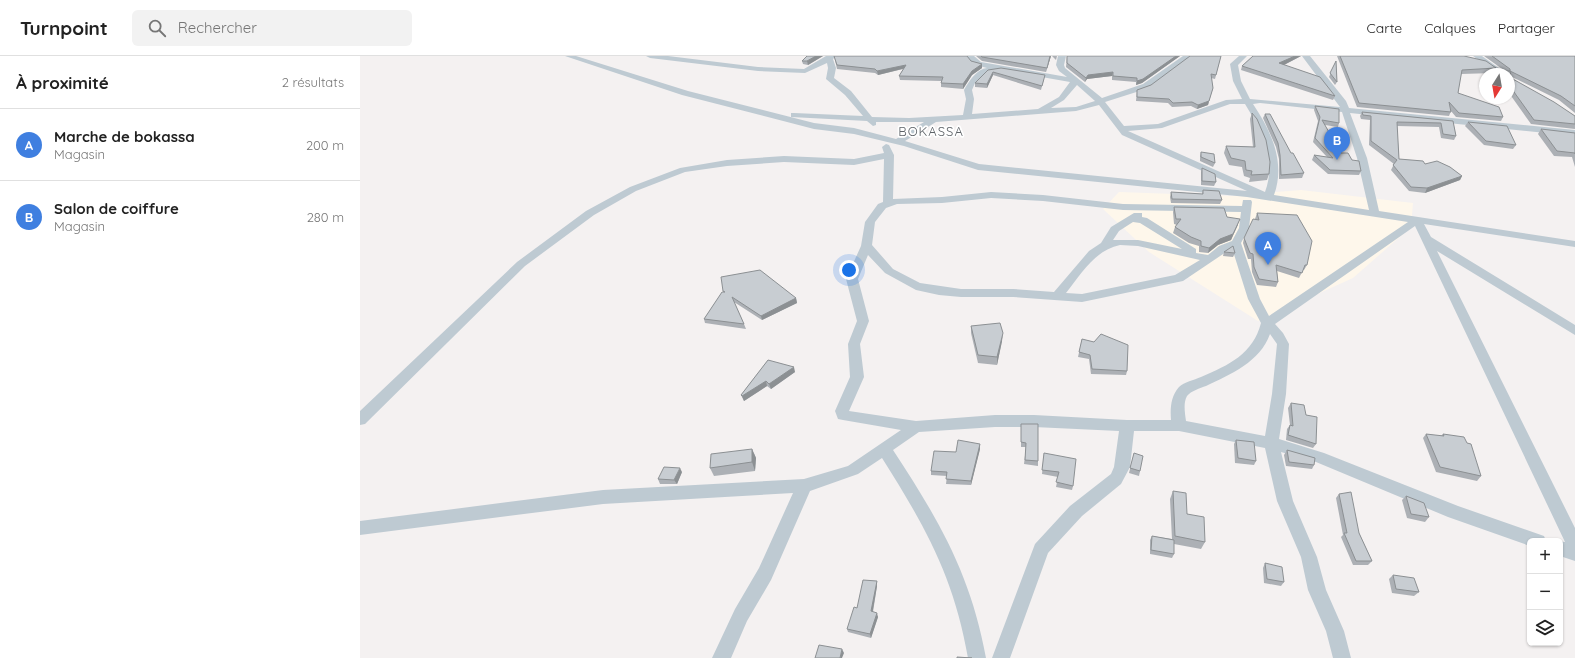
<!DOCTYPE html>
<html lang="fr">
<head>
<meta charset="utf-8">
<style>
	:root { --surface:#fff; --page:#f2f2f2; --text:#222; --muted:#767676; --line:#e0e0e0; --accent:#b45309 }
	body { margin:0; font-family:Quicksand,sans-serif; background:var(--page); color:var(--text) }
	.controls { position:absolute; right:12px; bottom:12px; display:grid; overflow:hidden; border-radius:6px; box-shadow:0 1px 3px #0004 }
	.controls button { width:36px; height:36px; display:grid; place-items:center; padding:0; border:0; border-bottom:1px solid var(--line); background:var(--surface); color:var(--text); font:20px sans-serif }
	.compass { position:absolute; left:1119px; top:12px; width:36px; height:36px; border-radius:50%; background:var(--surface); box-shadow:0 1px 3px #0004; rotate:191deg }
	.you { position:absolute; left:489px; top:214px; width:14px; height:14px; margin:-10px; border:3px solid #fff; border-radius:50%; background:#1a73e8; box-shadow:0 0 0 6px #1a73e833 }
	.badge { display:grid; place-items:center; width:26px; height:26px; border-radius:50%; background:var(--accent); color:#fff; font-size:13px; font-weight:700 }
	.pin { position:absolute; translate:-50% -33px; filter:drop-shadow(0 1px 2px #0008) }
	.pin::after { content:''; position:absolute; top:21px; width:14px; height:12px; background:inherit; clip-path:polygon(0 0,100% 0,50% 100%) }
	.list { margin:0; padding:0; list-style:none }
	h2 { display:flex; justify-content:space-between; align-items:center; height:52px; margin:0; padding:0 16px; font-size:17px }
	h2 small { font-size:13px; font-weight:400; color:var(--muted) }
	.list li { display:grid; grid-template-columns:26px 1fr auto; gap:12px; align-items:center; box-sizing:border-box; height:72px; padding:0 16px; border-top:1px solid var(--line) }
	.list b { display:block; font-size:15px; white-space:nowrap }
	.list p { margin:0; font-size:13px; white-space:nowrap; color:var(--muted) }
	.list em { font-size:13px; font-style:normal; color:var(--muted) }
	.icon { flex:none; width:22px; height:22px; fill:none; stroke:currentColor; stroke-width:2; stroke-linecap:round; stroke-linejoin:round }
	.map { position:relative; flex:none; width:1215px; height:602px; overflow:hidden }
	header { display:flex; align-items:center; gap:24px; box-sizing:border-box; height:56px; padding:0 20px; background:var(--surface); border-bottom:1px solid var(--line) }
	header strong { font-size:19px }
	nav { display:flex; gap:22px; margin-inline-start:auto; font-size:14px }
	.search { width:280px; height:36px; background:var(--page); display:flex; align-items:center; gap:10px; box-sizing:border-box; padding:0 14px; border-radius:6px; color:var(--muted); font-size:15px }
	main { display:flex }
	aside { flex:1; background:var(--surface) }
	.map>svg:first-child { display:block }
	.commercial { fill:#fef7eb }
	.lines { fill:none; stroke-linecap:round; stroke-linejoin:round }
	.street { fill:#becad2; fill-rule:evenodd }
	.wall { fill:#acb0b5 }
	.shaded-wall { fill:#8c9093 }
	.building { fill:#c8cdd2; stroke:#8c9093 }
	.labels { text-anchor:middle; stroke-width:3.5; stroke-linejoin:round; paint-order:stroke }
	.far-quarter-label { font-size:13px; letter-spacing:1px; fill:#5d6267; stroke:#fff }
</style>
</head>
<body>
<header>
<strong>Turnpoint</strong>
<div class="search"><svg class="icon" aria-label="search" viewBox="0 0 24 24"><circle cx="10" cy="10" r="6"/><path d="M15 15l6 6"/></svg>Rechercher</div>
<nav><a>Carte</a><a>Calques</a><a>Partager</a></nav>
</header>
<main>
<aside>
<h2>À proximité<small>2 résultats</small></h2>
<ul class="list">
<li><span class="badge" style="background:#3f7fe0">A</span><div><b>Marche de bokassa</b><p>Magasin</p></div><em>200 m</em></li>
<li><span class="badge" style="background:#3f7fe0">B</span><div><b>Salon de coiffure</b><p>Magasin</p></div><em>280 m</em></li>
</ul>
</aside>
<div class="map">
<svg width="1215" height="602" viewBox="0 0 1215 602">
	<rect width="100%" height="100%" fill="#f4f1f1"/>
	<polygon class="commercial" points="941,134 1053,147 1051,171 993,222 898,265 789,196 743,153 759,136 870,140"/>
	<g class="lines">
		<g class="street">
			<path d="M 205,0 L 216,0 L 328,35 L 454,67 L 494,72 L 536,83 L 564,66 L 516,66 L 516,69 L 513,70 L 507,65 L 431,61 L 431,57 L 434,57 L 503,60 L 485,39 L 466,23 L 468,12 L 467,7 L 445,17 L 398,15 L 290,2 L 286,0 L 308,0 L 398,11 L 444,13 L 466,0 L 476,0 L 473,3 L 476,12 L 474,22 L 491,35 L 512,61 L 549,62 L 603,59 L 606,43 L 604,34 C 609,25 617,13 627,12 L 612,8 L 606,0 L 614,0 L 621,6 L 707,21 L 699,15 L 696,9 L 698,0 L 706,0 L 704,9 L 705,12 L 742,42 L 783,28 L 823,0 L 832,0 L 789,32 L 745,46 L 764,70 L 798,68 L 866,44 L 882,43 L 873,25 L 870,8 L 879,0 L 887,0 L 878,9 L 881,25 L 890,43 L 980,51 L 942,0 L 950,0 L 986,45 L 989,52 L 1215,74 L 1215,80 L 990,57 L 1007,102 L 1019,155 L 1215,185 L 1215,191 L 1064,168 L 1071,181 L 1215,269 L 1215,279 L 1077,195 L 1215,472 L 1215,505 L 1200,500 L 1200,485 L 1198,485 L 1205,486 L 1055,170 L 915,268 L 923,277 L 929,288 L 926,338 L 919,383 L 964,397 L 1098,450 L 1184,480 L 1186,485 L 1170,485 L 1170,490 L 1088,461 L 956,406 L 921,396 L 933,445 L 957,501 L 966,534 L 984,575 L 991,602 L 973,602 L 966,575 L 948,534 L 941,501 L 917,445 L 905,392 L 819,375 L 774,375 L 770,411 L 761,428 L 722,460 L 688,497 L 650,602 L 632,602 L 675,488 L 710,450 L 751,418 L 754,411 L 759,375 L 674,371 L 635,371 L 559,376 L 533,394 C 579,464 611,519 626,602 L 608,602 C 594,521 565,470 522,402 L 498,418 L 450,435 L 411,524 L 387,565 L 371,602 L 352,602 L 375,553 L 399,512 L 433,437 L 243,448 L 0,479 L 0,465 L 243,434 L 444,423 L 488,410 L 541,374 L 483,364 L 478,363 L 475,355 L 490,321 L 488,288 L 497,265 L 486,223 L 501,190 L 505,166 L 518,148 L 523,146 L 524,103 L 494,109 L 424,106 L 367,110 L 325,116 L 276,135 L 234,159 L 165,210 L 5,368 L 0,369 L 0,355 L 157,206 L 226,155 L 270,131 L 320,112 L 367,104 L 424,100 L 494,103 L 524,97 L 522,91 L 526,88 L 529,89 L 534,99 L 533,143 L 582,141 L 631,136 L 683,139 L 763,148 L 882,150 L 883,144 L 891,144 L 892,146 L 889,172 L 881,187 L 900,243 L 909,260 L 1048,166 L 887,141 L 618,114 L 544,90 L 494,78 L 454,73 L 322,39 ZM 641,14 L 710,26 L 699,41 L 678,53 L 612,58 L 614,43 L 612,34 L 615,27 L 627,16 ZM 717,29 L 735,45 L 716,51 L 691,52 L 704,44 ZM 900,47 L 982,56 L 997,102 L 1009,154 L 914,139 C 926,106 911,75 893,48 ZM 870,48 L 885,48 C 901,74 917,105 905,136 L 768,75 L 802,72 ZM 739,49 L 762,79 L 887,135 L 619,108 L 545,85 L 576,66 L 716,55 ZM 631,142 L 683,145 L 763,154 L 881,156 L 879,172 L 872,185 L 859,190 L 848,199 L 836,197 L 836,193 L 787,162 L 782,161 L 782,157 L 774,157 L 751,171 L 741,187 L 729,195 L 694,236 L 653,233 L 601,233 L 560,227 L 533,213 L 512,189 L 515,166 L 526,152 L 537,148 L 582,147 ZM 773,166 L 780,167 L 822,193 L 778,184 L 753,184 L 759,175 ZM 760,189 L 778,190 L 840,204 L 815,219 L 722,238 L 706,237 C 721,218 735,194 760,189 ZM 872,192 L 888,243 L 901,267 C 893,298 869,309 841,321 C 834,324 824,326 819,331 C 811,340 810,352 811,364 L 767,364 L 674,359 L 635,359 L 556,365 L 489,355 L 504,321 L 500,288 L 509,265 L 498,223 L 508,199 L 525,217 L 556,234 L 579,239 L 601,241 L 653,241 L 722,246 L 823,225 ZM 910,278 L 917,288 L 912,338 L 905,380 L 826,365 C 825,357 823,347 827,340 C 831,335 840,332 846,330 C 871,318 900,306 910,278 Z"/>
			<polygon points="1113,0 1122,0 1147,18 1138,18"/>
		</g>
	</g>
	<g class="wall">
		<polygon points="447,0 463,0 448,9 443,8 442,5"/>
		<polygon points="474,0 611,5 622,8 622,12 612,19 603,33 581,31 581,25 540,24 539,20 543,13 518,19 515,17 477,13"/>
		<polygon points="616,0 691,0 686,16 622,5"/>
		<polygon points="692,0 697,0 696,4"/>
		<polygon points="707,0 820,0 782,27 776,29 776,26 752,24 752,20 727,23 725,26 706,11"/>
		<polygon points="861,0 855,23 851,22 853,32 848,49 837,53 831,50 812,51 808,47 776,45 777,34 791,29"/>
		<polygon points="893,0 941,0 924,9 975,40 973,44 881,14 882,10"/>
		<polygon points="977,0 1104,0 1136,12 1134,17 1101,18 1098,37 1143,61 1141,65 1096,61 1091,55 1089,60 997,51"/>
		<polygon points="1124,0 1215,0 1215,57 1199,44 1150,20 1151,22 1215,60 1215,73 1171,68 1149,37 1149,18 1137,18 1139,15 1145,15"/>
		<polygon points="976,5 977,26 975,29 969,21"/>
		<polygon points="628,14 684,23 681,34 633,19 627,32 615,31 615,27"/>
		<polygon points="955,50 979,67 978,71 965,69 981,97 992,104 1001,115 999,119 968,118 952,104 954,99 967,101 953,86 958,65 954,54"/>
		<polygon points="1002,56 1093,65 1096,80 1094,84 1081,82 1079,71 1037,70 1039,103 1065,108 1102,120 1100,124 1065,137 1049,135 1031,114 1034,108 1009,89 1010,64 1001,63 1000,60"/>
		<polygon points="892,57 909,118 907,124 889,126 890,122 884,120 882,111 869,109 864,97 866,90 893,91 890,63"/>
		<polygon points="905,58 944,117 942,122 919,123 919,103 916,91 903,62"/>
		<polygon points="1108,66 1156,89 1153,93 1124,89 1105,70"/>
		<polygon points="1181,73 1215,77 1215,111 1212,101 1194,100 1178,78"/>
		<polygon points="841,96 855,107 853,111 840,105 840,100"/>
		<polygon points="842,112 856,126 854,130 841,129 841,116"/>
		<polygon points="843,134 862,144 860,148 811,147 810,141 811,136 842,138"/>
		<polygon points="814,151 867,161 878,169 871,184 858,189 848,197 839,196 839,190 829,187 813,177 815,171 817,169 814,168 813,156"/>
		<polygon points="897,157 947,209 944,214 943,214 939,222 917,215 918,226 916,231 897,229 892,216 891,203 888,203 883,187 884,182 895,163"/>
		<polygon points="864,196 875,197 873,201 863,200"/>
		<polygon points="363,235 436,242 437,247 402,264 374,246 384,268 386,273 345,267 344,263 363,236"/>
		<polygon points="611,270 642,285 637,309 618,307 611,277"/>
		<polygon points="722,283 767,315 766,319 731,318 729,303 718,301"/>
		<polygon points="408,304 435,316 411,333 407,330 384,345 381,339"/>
		<polygon points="931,347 946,359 956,388 953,392 926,384 927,373 930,369 928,352"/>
		<polygon points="661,368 678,405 678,410 664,408 666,391 661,391"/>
		<polygon points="1066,378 1081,380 1083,378 1107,387 1121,420 1117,425 1076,416 1063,382"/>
		<polygon points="876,384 896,405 894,409 875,407 874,388"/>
		<polygon points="620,388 620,393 611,429 586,428 587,420 571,419 571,415 596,396"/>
		<polygon points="392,393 396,402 395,415 354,420 350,412"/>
		<polygon points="927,394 954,409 952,413 926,410 924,399"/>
		<polygon points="684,397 713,430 712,434 696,431 698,421 682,418"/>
		<polygon points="774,397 780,415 779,420 769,417"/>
		<polygon points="322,416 317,428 300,428 298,423"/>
		<polygon points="813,435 845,486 841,493 814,488 814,498 812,502 790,498 790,484 792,480 812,483 810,443"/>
		<polygon points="979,438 999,477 1012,505 1008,509 993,509 981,481 983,479 976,442"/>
		<polygon points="1046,440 1069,461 1065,466 1047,462 1042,444"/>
		<polygon points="905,507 924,526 921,530 904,527 903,512"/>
		<polygon points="1033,519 1059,536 1054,540 1032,537 1029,523"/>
		<polygon points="517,525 517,530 513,556 518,561 511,582 488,576 487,573 497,552"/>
	</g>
	<g class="shaded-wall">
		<polygon points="456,0 463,0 448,9 447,5"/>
		<polygon points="690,0 691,0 686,16"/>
		<polygon points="816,0 820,0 782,27 776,29 777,25"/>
		<polygon points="935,0 941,0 918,12 919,7"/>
		<polygon points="622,8 622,12 612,19 603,33 603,28 612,15"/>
		<polygon points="546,9 546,12 518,19 517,15"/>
		<polygon points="633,16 633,19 627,32 627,28"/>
		<polygon points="753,16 752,20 727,23 725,26 726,22 728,19"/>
		<polygon points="849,45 848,49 837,53 838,49"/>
		<polygon points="1102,120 1100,124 1065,137 1067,132"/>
		<polygon points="880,163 871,184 858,189 848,197 849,192"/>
		<polygon points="436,242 437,247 402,264 401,260"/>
		<polygon points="643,277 642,285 637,309 637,301"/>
		<polygon points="434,311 435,316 411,333 409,328"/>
		<polygon points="406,325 407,330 384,345 382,340"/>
		<polygon points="620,388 620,393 611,429 611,425"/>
		<polygon points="392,393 396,402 395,415 392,406"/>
		<polygon points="320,412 322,416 317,428 314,424"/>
		<polygon points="517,525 517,530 512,559 511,555"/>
		<polygon points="517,557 518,561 511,582 510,578"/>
		<polygon points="482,593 484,597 482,602 480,602"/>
	</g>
	<g class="building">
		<polygon points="447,0 456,0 447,5 442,5"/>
		<polygon points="474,0 607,0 611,5 622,8 612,15 603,28 581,27 583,21 539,20 546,9 517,15 515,13 477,9"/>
		<polygon points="621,0 690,0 687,12 622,1"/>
		<polygon points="707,0 816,0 783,23 777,25 777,22 753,20 753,16 728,19 726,22 707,7"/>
		<polygon points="830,0 861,0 856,19 851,18 853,32 849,45 838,49 832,46 813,47 809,43 777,41 777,34 791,29"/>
		<polygon points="893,0 935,0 919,7 960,21 975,40 882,10"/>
		<polygon points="980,0 1104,0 1126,5 1136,12 1102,14 1098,37 1139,51 1143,61 1099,57 1089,46 1091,56 999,47"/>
		<polygon points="1132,0 1215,0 1215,50 1201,40 1150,15 1150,13"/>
		<polygon points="976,5 977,26 970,17"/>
		<polygon points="641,12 685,19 682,30 633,16 627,28 615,27 628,14"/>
		<polygon points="1139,15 1150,15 1151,22 1194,46 1215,60 1215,68 1174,64 1149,29 1149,18 1141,18"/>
		<polygon points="955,50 979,53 979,67 962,64 981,97 988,97 992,104 999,105 1001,115 970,114 954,99 973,102 955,82 960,61"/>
		<polygon points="1002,56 1093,65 1096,80 1083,78 1081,67 1037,66 1039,103 1063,105 1065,108 1077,105 1090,111 1102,120 1067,132 1051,131 1033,109 1037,104 1011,85 1011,60 1003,59"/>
		<polygon points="892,57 897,63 906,84 910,106 909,118 891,119 892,115 886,114 885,105 871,102 866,90 895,91"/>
		<polygon points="905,58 910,58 931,97 933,97 944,117 921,119 920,99 918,87"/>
		<polygon points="1108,66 1147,70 1156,89 1126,85"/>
		<polygon points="1181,73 1215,77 1215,98 1215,97 1197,95"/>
		<polygon points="841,96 854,98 855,107 841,101"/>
		<polygon points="842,112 855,118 856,126 842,125"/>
		<polygon points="843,134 859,135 862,144 812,143 811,136 843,138"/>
		<polygon points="814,151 864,152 867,161 880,163 873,178 860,183 849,192 841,190 841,185 831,181 815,171 821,163 816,163"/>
		<polygon points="897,157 937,159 952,185 947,209 945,209 942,217 916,209 918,226 899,223 894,211 893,198 890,197 884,182 893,163 899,164"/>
		<polygon points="873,190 875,197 864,196"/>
		<polygon points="400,214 436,242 401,260 372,241 384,268 344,263 362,236 365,236 363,235 361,221"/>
		<polygon points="640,267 643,277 637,301 618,299 611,270"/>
		<polygon points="741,278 768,289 767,315 732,313 730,299 719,296 722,283 734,286"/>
		<polygon points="408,304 434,311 409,328 406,325 382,340 381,339"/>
		<polygon points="931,347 944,349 946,359 957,361 956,388 928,379 930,369 933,370"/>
		<polygon points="661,368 678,368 678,405 665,404 666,387 661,386"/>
		<polygon points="1066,378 1084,380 1083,378 1104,381 1107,387 1111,388 1121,420 1080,411"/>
		<polygon points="598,384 620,388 611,425 586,423 587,416 571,415 574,395 596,396"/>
		<polygon points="876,384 894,386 896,405 878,402"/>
		<polygon points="392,393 392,406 350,412 351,398"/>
		<polygon points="927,394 955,402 954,409 929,406"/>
		<polygon points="684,397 716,403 713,430 696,426 699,416 682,414"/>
		<polygon points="774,397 783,400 780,415 770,412"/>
		<polygon points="304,411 320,412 314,424 298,423"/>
		<polygon points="813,435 826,437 827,458 844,461 845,486 815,480"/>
		<polygon points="991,436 999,477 1012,505 996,505 984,477 987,477 979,438"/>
		<polygon points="1046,440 1064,447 1069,461 1051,458"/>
		<polygon points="792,480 814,484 814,498 791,494"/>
		<polygon points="905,507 922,511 924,526 907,523"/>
		<polygon points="1033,519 1054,522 1059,536 1036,533"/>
		<polygon points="503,524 517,525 511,555 517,557 510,578 487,573 494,551 497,552"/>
		<polygon points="459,589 482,593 480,602 455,602"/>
		<polygon points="597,601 612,602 597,602"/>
	</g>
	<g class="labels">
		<g class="far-quarter-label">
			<text x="571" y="80">BOKASSA</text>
		</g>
	</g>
</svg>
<div class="controls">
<button>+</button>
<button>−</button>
<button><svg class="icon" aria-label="layers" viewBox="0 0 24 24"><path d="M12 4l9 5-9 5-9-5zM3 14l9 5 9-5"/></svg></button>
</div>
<svg class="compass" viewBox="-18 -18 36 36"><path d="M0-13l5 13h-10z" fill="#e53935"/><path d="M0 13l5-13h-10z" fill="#767676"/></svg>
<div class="you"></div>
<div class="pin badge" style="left:908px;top:209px;background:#3f7fe0">A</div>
<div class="pin badge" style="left:977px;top:104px;background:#3f7fe0">B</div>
</div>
</main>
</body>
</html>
